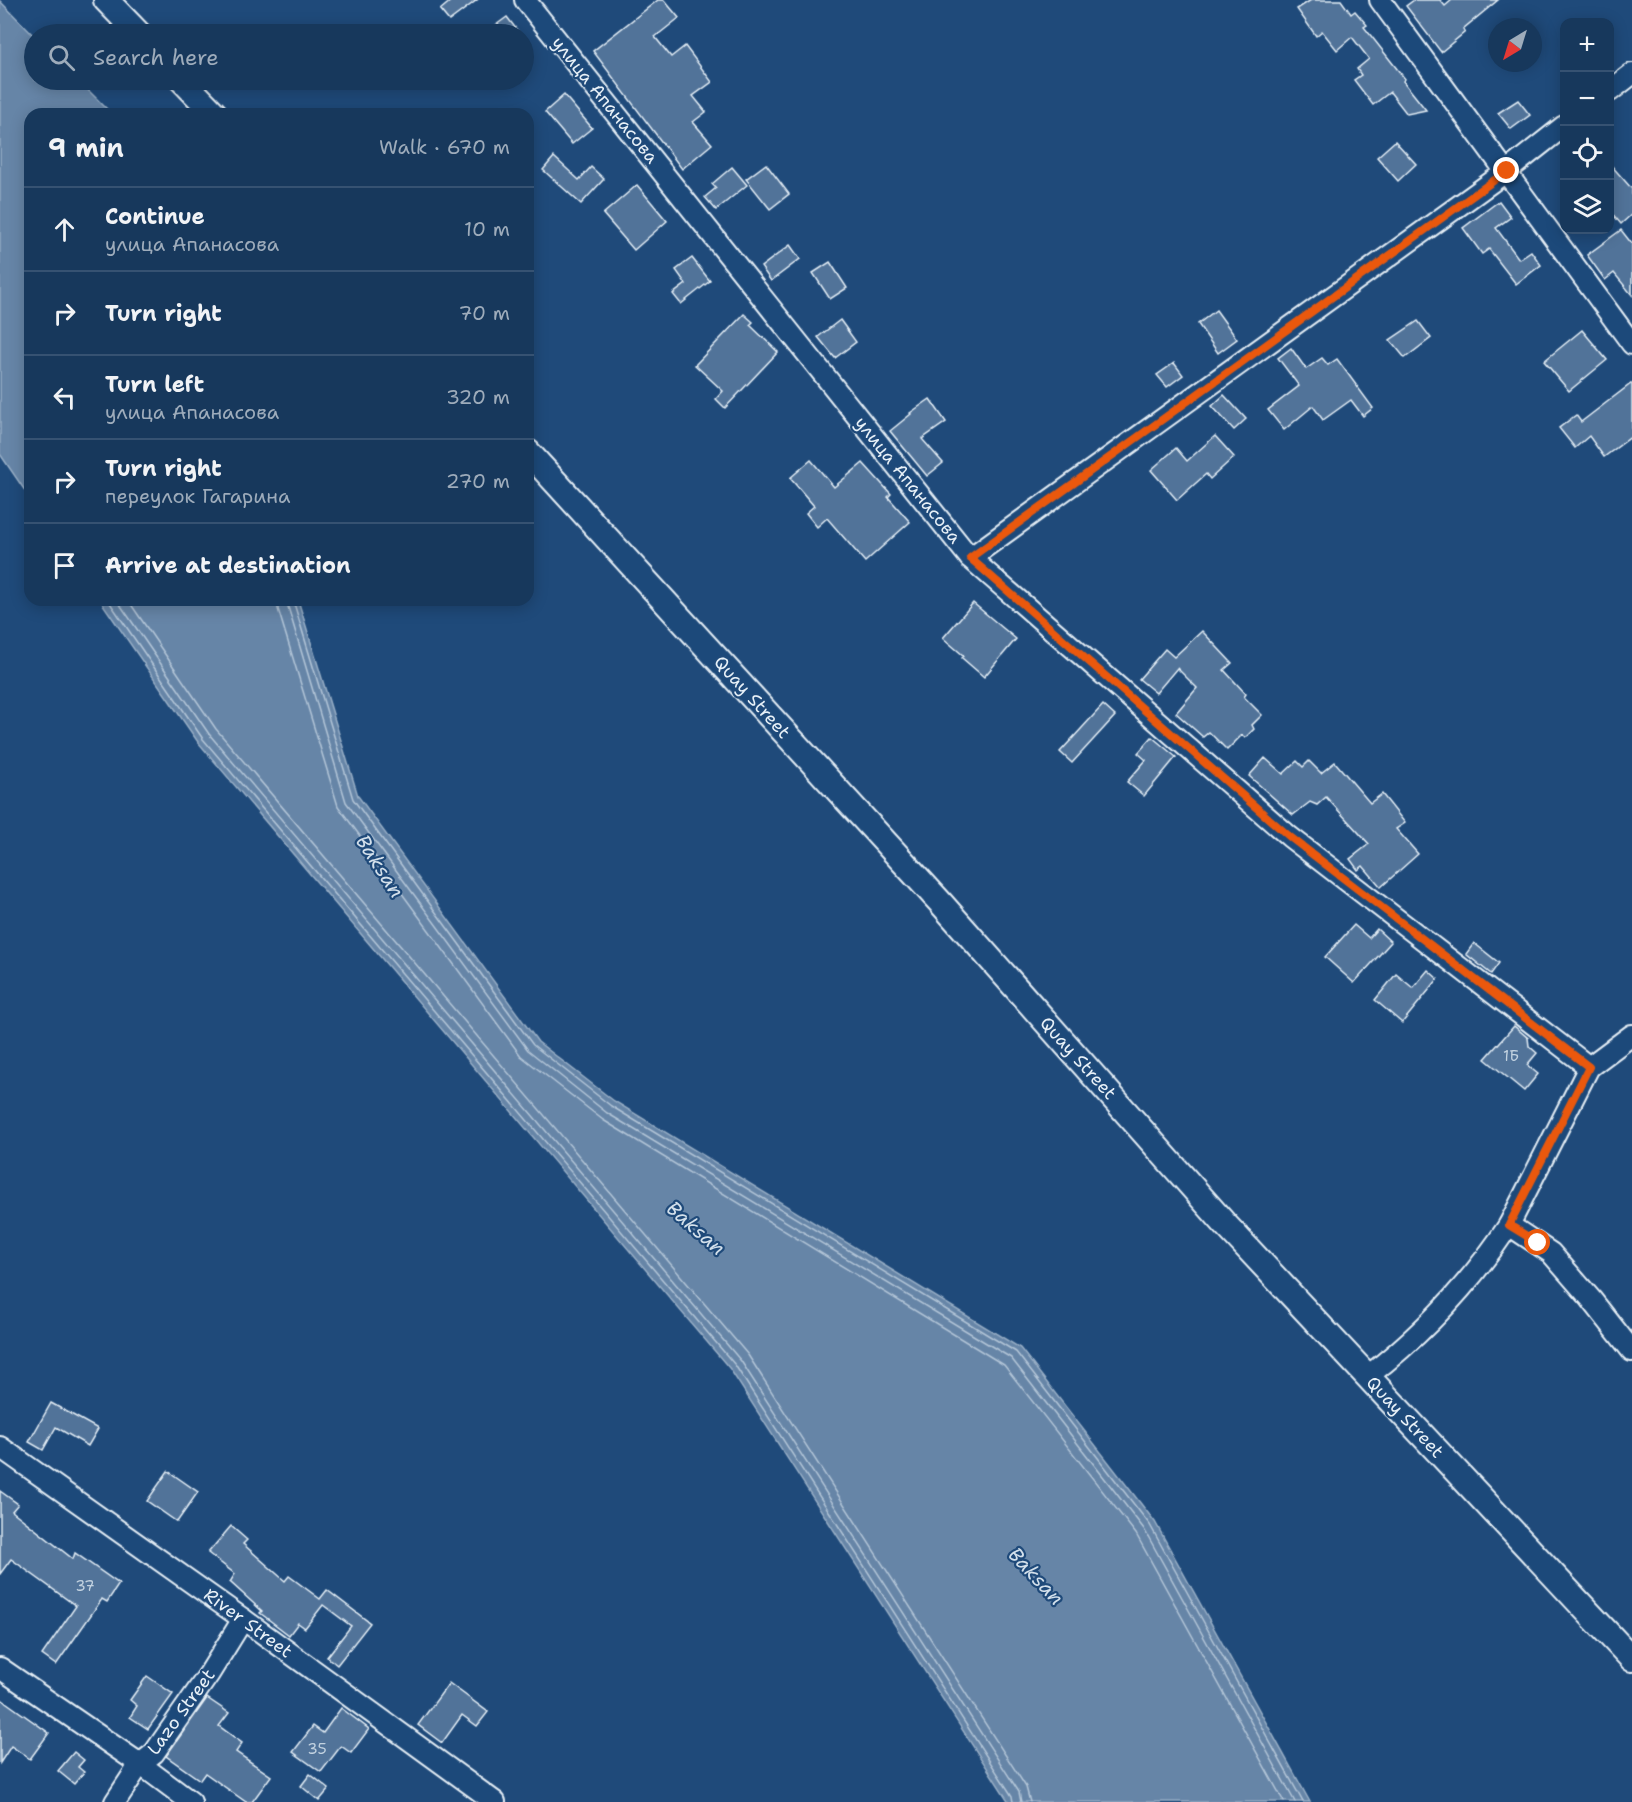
<!DOCTYPE html>
<html lang="en">
<head>
<meta charset="utf-8">
<style>
	:root { --surface:#17385c; --page:#244365; --text:#f1f3f6; --muted:#9eacbb; --line:#365272 }
	body { margin:0; font-family:"Shantell Sans",sans-serif; background:var(--page); color:var(--text) }
	.controls { position:absolute; right:18px; top:18px; display:grid; overflow:hidden; border-radius:12px; box-shadow:0 3px 15px #0003 }
	.controls button { width:54px; height:54px; display:grid; place-items:center; padding:0; border:0; border-bottom:2px solid var(--line); background:var(--surface); color:var(--text); font:30px sans-serif }
	.compass { position:absolute; left:1488px; top:18px; width:54px; height:54px; border-radius:50%; background:var(--surface); box-shadow:0 3px 15px #0003; rotate:218deg }
	.stop { position:absolute; width:18px; height:18px; margin:-14px; border:4px solid #ea580c; border-radius:50%; background:#fff }
	.stop.end { background:#ea580c; border-color:#fff; box-shadow:0 2px 6px #0008 }
	.list { margin:0; padding:0; list-style:none }
	h2 { display:flex; justify-content:space-between; align-items:center; height:78px; margin:0; padding:0 24px; font-size:26px }
	h2 small { font-size:20px; font-weight:400; color:var(--muted) }
	.list li { display:grid; grid-template-columns:39px 1fr auto; gap:18px; align-items:center; box-sizing:border-box; height:84px; padding:0 24px; border-top:2px solid var(--line) }
	.list b { display:block; font-size:22px; white-space:nowrap }
	.list p { margin:0; font-size:20px; white-space:nowrap; color:var(--muted) }
	.list em { font-size:20px; font-style:normal; color:var(--muted) }
	.icon { flex:none; width:33px; height:33px; fill:none; stroke:currentColor; stroke-width:2; stroke-linecap:round; stroke-linejoin:round }
	.map { position:relative; flex:none; width:1632px; height:1802px; overflow:hidden }
	.search { position:absolute; background:var(--surface); box-shadow:0 3px 15px #0003; left:24px; top:24px; width:510px; height:66px; display:flex; align-items:center; gap:15px; box-sizing:border-box; padding:0 21px; border-radius:33px; color:var(--muted); font-size:22px }
	.panel { position:absolute; background:var(--surface); box-shadow:0 3px 15px #0003; left:24px; top:108px; width:510px; height:498px; border-radius:18px }
	.map>svg:first-child { display:block }
	.water { fill:#6685a7; stroke:#9ab0c7; stroke-width:1.5 }
	.lines { fill:none; stroke-linecap:round; stroke-linejoin:round }
	.shore { stroke:#b4c6d8; stroke-width:1.5 }
	.building { fill:#517399; stroke:#e8f1f8; stroke-width:1.5 }
	.minor-casing { stroke:#e8f1f8; stroke-width:24 }
	.major-casing { stroke:#e8f1f8; stroke-width:28 }
	.minor { stroke:#1f4a7a; stroke-width:20 }
	.major { stroke:#1f4a7a; stroke-width:24 }
	.route { stroke:#ea580c; stroke-width:8 }
	.labels { text-anchor:middle; stroke-width:4.5; stroke-linejoin:round; paint-order:stroke }
	.number-label { font-size:15px; fill:#c2d2e0 }
	.street-label { font-size:18px; fill:#e8f1f8; stroke:#1f4a7a }
	.water-label { font-size:20px; font-style:italic; fill:#d4e1ec; stroke:#1f4a7a }
</style>
</head>
<body>
<div class="map">
<svg width="1632" height="1802" viewBox="0 0 1632 1802">
	<rect width="100%" height="100%" fill="#1f4a7a"/>
	<filter id="ink" filterUnits="userSpaceOnUse"><feTurbulence type="fractalNoise" baseFrequency=".0167" numOctaves="2"/><feDisplacementMap in="SourceGraphic" scale="12" xChannelSelector="R" yChannelSelector="G"/><feConvolveMatrix kernelMatrix="1 2 1 2 8 2 1 2 1" color-interpolation-filters="sRGB"/></filter>
	<g filter="url(#ink)">
		<g class="water">
			<polygon points="0,1 34,36 34,80 78,80 112,114 30,114 30,498 0,454"/>
			<polygon points="100,600 298,600 358,796 538,1042 614,1101 1020,1348 1155,1522 1310,1802 1009,1802 730,1369 198,742"/>
		</g>
		<g class="lines">
			<g class="shore">
				<polyline points="108,600 203,739 735,1365 1012,1796 1013,1802"/>
				<polyline points="117,600 209,734 741,1361 1019,1792 1021,1802"/>
				<polyline points="128,600 216,729 748,1355 1026,1787 1030,1802"/>
				<polyline points="277,600 278,609 338,806 521,1056 603,1120 1004,1365 1136,1534 1284,1802"/>
				<polyline points="286,600 346,802 528,1050 607,1113 1011,1358 1144,1529 1295,1802"/>
				<polyline points="293,600 353,799 533,1045 611,1106 1016,1352 1150,1525 1303,1802"/>
			</g>
		</g>
		<g class="building">
			<polygon points="452,0 477,0 449,21 440,10"/>
			<polygon points="658,0 664,0 679,18 655,37 671,57 685,46 712,82 693,96 706,112 693,122 712,144 682,169 593,51"/>
			<polygon points="1311,0 1341,0 1351,14 1355,11 1367,25 1364,27 1405,79 1403,81 1426,110 1407,114 1390,92 1373,105 1354,80 1361,75 1357,69 1369,59 1352,37 1337,50 1322,31 1316,36 1297,9"/>
			<polygon points="1414,0 1440,0 1445,6 1452,0 1498,0 1463,29 1465,32 1441,52 1406,6"/>
			<polygon points="507,17 520,34 504,34 496,25"/>
			<polygon points="564,95 592,128 572,144 545,112"/>
			<polygon points="1518,100 1530,115 1511,129 1498,113"/>
			<polygon points="1395,141 1416,164 1398,181 1377,157"/>
			<polygon points="554,157 579,180 591,167 604,179 581,204 543,170"/>
			<polygon points="766,164 789,194 770,209 746,179"/>
			<polygon points="1610,164 1632,189 1632,214 1621,224 1610,211"/>
			<polygon points="732,167 747,185 716,210 705,197 716,188 712,184"/>
			<polygon points="637,185 667,221 634,250 603,214"/>
			<polygon points="1499,201 1511,217 1496,228 1519,259 1531,251 1541,265 1516,284 1489,249 1482,254 1463,228"/>
			<polygon points="1621,230 1632,244 1632,295 1614,273 1605,280 1587,255"/>
			<polygon points="790,245 800,259 771,281 761,267"/>
			<polygon points="692,258 710,281 681,304 673,294 686,284 676,270"/>
			<polygon points="830,262 847,288 830,299 813,273"/>
			<polygon points="1216,310 1237,339 1218,353 1198,324"/>
			<polygon points="744,314 753,322 750,325 778,352 725,408 716,399 723,391 695,365"/>
			<polygon points="840,320 856,342 835,358 818,337"/>
			<polygon points="1418,321 1431,338 1405,358 1390,340"/>
			<polygon points="1582,330 1607,360 1569,391 1544,361"/>
			<polygon points="1291,348 1306,369 1322,358 1328,365 1337,359 1373,408 1363,416 1351,400 1323,420 1313,406 1284,430 1268,410 1299,386 1278,358"/>
			<polygon points="1174,363 1183,375 1167,387 1157,375"/>
			<polygon points="1632,383 1632,436 1604,457 1589,436 1575,448 1559,428 1576,415 1581,422"/>
			<polygon points="1224,395 1246,419 1234,430 1212,406"/>
			<polygon points="930,399 946,422 922,439 943,463 927,476 890,431 911,414 910,413"/>
			<polygon points="1215,436 1234,457 1210,479 1206,474 1177,500 1151,470 1176,448 1187,461"/>
			<polygon points="811,460 834,487 863,463 891,494 888,497 910,522 865,562 827,518 817,527 806,513 814,506 790,478"/>
			<polygon points="973,603 1016,639 984,677 962,658 964,656 943,638"/>
			<polygon points="1202,631 1232,663 1224,670 1246,694 1244,697 1262,715 1252,725 1254,729 1245,738 1242,735 1227,750 1209,732 1203,737 1176,713 1197,688 1177,668 1156,693 1139,679 1165,649 1174,657"/>
			<polygon points="1103,705 1115,716 1072,763 1060,752"/>
			<polygon points="1152,737 1176,757 1144,796 1127,782 1146,760 1138,753"/>
			<polygon points="1265,758 1283,774 1297,761 1303,767 1309,761 1321,773 1335,762 1370,803 1382,794 1405,823 1396,829 1418,854 1381,887 1363,866 1358,870 1350,859 1369,844 1326,797 1317,805 1310,802 1293,815 1249,776"/>
			<polygon points="1354,925 1369,938 1377,929 1391,942 1354,983 1325,957"/>
			<polygon points="1474,943 1499,963 1491,974 1466,954"/>
			<polygon points="1428,970 1438,979 1402,1023 1375,1000 1396,974 1413,988"/>
			<polygon points="1514,1026 1528,1038 1529,1046 1537,1053 1527,1065 1538,1074 1524,1091 1485,1059"/>
			<polygon points="51,1403 98,1429 88,1446 56,1427 43,1450 29,1442"/>
			<polygon points="168,1471 198,1492 177,1522 147,1501"/>
			<polygon points="0,1491 18,1504 12,1511 73,1559 75,1553 119,1584 107,1602 102,1599 56,1665 42,1655 76,1606 11,1559 0,1574"/>
			<polygon points="231,1526 247,1540 243,1544 285,1581 289,1576 320,1599 327,1590 370,1623 337,1665 327,1657 351,1626 323,1605 305,1628 298,1623 289,1635 260,1613 262,1611 230,1582 235,1574 208,1553"/>
			<polygon points="147,1676 173,1694 148,1729 130,1717 137,1706 130,1700"/>
			<polygon points="449,1683 488,1712 477,1726 462,1715 442,1743 418,1725"/>
			<polygon points="0,1698 49,1733 30,1759 11,1746 0,1763"/>
			<polygon points="207,1698 229,1713 219,1726 242,1743 236,1752 271,1776 252,1802 246,1802 205,1773 200,1780 166,1756"/>
			<polygon points="341,1708 369,1729 351,1753 341,1746 321,1772 293,1752 313,1726 323,1733"/>
			<polygon points="74,1752 84,1760 78,1767 84,1772 74,1784 58,1771"/>
			<polygon points="310,1774 329,1789 319,1801 301,1786"/>
		</g>
		<g class="lines">
			<defs>
				<g id="minor">
					<polyline points="525,0 970,558 1290,837 1589,1067"/>
					<polyline points="1380,0 1632,344"/>
					<polyline points="1610,91 1632,74"/>
					<polyline points="970,558 1507,171 1564,126"/>
					<polyline points="1509,1225 1551,1253 1591,1299 1632,1351"/>
					<path d="M 1368,1376 C 1424,1333 1470,1284 1509,1225 L 1589,1067 L 1632,1035"/>
					<polyline points="0,1447 243,1619 495,1802"/>
					<polyline points="0,1668 140,1764 191,1802"/>
					<polyline points="115,1802 140,1764 154,1753 209,1674 243,1619"/>
				</g>
				<g id="major">
					<polyline points="106,0 139,34"/>
					<polyline points="182,80 215,114"/>
					<polyline points="528,452 940,902 1224,1223 1632,1659"/>
				</g>
			</defs>
			<use href="#minor" class="minor-casing"/>
			<use href="#major" class="major-casing"/>
			<use href="#minor" class="minor"/>
			<use href="#major" class="major"/>
		</g>
	</g>
	<g class="lines" filter="url(#ink)">
		<polyline class="route" points="1507,171 970,558 1290,837 1589,1067 1509,1225 1538,1243"/>
	</g>
	<g class="labels">
		<g class="number-label">
			<text x="1511" y="1061">1Б</text>
			<text x="85" y="1591">37</text>
			<text x="317" y="1754">35</text>
		</g>
		<g class="street-label">
			<text transform="translate(605 100) rotate(51)" y="6">улица Апанасова</text>
			<text transform="translate(908 480) rotate(51)" y="6">улица Апанасова</text>
			<text transform="translate(752 697) rotate(48)" y="6">Quay Street</text>
			<text transform="translate(1078 1058) rotate(48)" y="6">Quay Street</text>
			<text transform="translate(1405 1417) rotate(47)" y="6">Quay Street</text>
			<text transform="translate(248 1623) rotate(36)" y="6">River Street</text>
			<text transform="translate(181 1712) rotate(-54)" y="6">Lazo Street</text>
		</g>
		<g class="water-label">
			<text transform="translate(380 866) rotate(57)" y="7">Baksan</text>
			<text transform="translate(696 1228) rotate(41)" y="7">Baksan</text>
			<text transform="translate(1036 1576) rotate(47)" y="7">Baksan</text>
		</g>
	</g>
</svg>
<div class="controls">
<button>+</button>
<button>−</button>
<button><svg class="icon" aria-label="locate" viewBox="0 0 24 24"><circle cx="12" cy="12" r="6"/><path d="M12 2v4M12 18v4M2 12h4M18 12h4"/></svg></button>
<button><svg class="icon" aria-label="layers" viewBox="0 0 24 24"><path d="M12 4l9 5-9 5-9-5zM3 14l9 5 9-5"/></svg></button>
</div>
<svg class="compass" viewBox="-18 -18 36 36"><path d="M0-13l5 13h-10z" fill="#e53935"/><path d="M0 13l5-13h-10z" fill="#9eacbb"/></svg>
<div class="stop" style="left:1538px;top:1243px"></div>
<div class="stop end" style="left:1507px;top:171px"></div>
<div class="search"><svg class="icon" aria-label="search" viewBox="0 0 24 24"><circle cx="10" cy="10" r="6"/><path d="M15 15l6 6"/></svg>Search here</div>
<section class="panel">
<h2>9 min<small>Walk · 670 m</small></h2>
<ul class="list">
<li><svg class="icon" aria-label="ahead" viewBox="0 0 24 24"><path d="M12 20V5M6 11l6-6 6 6"/></svg><div><b>Continue</b><p>улица Апанасова</p></div><em>10 m</em></li>
<li><svg class="icon" aria-label="right" viewBox="0 0 24 24"><path d="M7 20v-9h11M14 6l5 5-5 5"/></svg><div><b>Turn right</b></div><em>70 m</em></li>
<li><svg class="icon" aria-label="left" viewBox="0 0 24 24"><path d="M17 20v-9H6M10 6l-5 5 5 5"/></svg><div><b>Turn left</b><p>улица Апанасова</p></div><em>320 m</em></li>
<li><svg class="icon" aria-label="right" viewBox="0 0 24 24"><path d="M7 20v-9h11M14 6l5 5-5 5"/></svg><div><b>Turn right</b><p>переулок Гагарина</p></div><em>270 m</em></li>
<li><svg class="icon" aria-label="arrive" viewBox="0 0 24 24"><path d="M6 21V4h12l-3 4 3 4H6"/></svg><div><b>Arrive at destination</b></div></li>
</ul>
</section>
</div>
</body>
</html>
